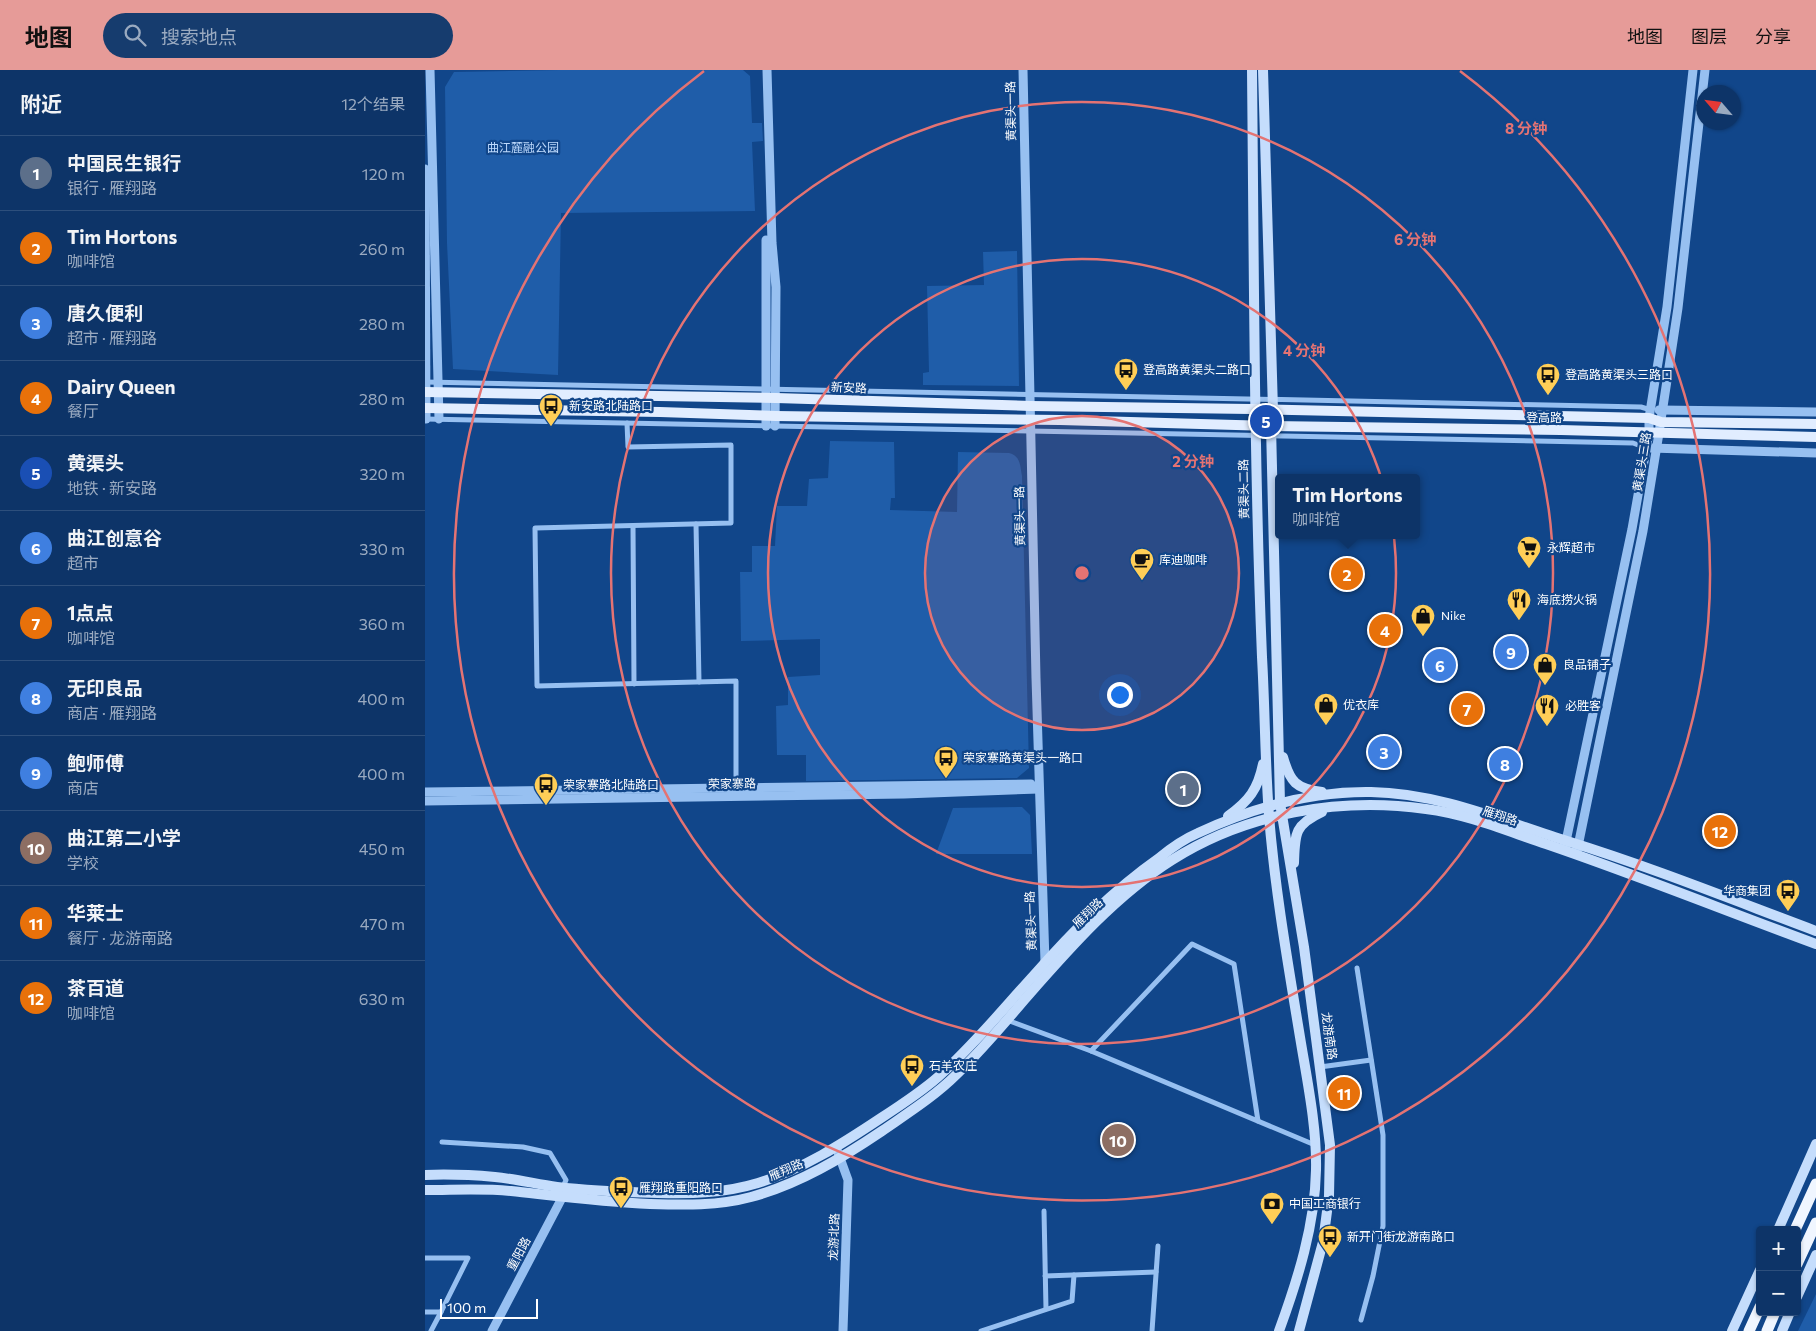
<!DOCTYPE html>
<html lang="zh">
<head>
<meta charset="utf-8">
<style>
	:root { --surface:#0d3468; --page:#163c6e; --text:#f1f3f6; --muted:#9aaac0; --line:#2d4f7c; --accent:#e69b98 }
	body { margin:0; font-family:Commissioner,"Noto Sans SC",sans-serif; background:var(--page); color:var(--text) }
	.controls { position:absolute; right:15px; bottom:15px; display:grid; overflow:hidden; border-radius:5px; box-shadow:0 1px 4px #0004 }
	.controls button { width:45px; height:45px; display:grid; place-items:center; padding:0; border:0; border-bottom:1px solid var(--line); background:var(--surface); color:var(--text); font:25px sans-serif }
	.compass { position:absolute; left:1271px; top:15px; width:45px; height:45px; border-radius:50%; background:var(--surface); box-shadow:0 1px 4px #0004; rotate:298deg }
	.scale { position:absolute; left:15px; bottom:12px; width:98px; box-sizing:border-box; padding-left:5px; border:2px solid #fff; border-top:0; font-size:14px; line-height:18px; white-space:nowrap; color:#fff; -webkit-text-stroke:4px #11468a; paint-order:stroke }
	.you { position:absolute; left:694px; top:624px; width:18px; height:18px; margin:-12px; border:4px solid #fff; border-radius:50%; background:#1a73e8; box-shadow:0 0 0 8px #1a73e833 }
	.badge { display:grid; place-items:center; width:32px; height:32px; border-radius:50%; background:var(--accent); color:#fff; font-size:16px; font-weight:700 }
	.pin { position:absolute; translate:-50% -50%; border:2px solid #fff; box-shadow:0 1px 5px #0006 }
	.popup { position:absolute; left:850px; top:404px; width:145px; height:65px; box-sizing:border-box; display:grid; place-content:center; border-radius:5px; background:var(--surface); filter:drop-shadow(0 1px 4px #0005); font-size:16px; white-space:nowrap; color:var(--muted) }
	.popup b { font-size:19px; color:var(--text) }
	.popup::after { content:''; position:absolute; left:50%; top:100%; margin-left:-10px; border:10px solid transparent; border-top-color:var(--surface) }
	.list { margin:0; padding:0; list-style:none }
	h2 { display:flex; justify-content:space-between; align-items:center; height:65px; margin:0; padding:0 20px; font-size:21px }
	h2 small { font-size:16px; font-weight:400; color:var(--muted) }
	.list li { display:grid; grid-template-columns:32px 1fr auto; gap:15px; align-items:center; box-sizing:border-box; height:75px; padding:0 20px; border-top:1px solid var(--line) }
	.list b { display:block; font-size:19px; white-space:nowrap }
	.list p { margin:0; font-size:16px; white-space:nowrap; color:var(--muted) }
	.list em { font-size:16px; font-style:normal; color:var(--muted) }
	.icon { flex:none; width:28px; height:28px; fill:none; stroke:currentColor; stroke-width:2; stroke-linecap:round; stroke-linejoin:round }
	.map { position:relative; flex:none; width:1391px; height:1261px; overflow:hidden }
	header { display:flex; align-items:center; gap:30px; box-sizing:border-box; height:70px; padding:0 25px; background:var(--accent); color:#111 }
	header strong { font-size:24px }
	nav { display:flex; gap:28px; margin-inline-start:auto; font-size:18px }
	.search { width:350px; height:45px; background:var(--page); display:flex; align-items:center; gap:12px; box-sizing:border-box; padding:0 18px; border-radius:28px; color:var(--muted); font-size:19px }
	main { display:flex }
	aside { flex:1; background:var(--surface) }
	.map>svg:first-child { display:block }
	.green { fill:#1f5da9 }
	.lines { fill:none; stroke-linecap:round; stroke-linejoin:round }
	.minor { stroke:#97c0f1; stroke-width:5 }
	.tertiary { stroke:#97c0f1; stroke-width:9 }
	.secondary { stroke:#c5ddfc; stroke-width:10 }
	.primary { stroke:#e1edff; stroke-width:10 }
	.trunk { stroke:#f0f6ff; stroke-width:11 }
	.ring { fill:none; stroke:#e47373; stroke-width:2.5 }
	.labels { text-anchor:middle; stroke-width:4.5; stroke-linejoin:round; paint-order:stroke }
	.street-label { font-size:12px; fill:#fff; stroke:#11468a }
	.park-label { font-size:12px; fill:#bedafd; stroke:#11468a }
	.poi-label { font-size:12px; fill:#fff; stroke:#11468a; text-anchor:start }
	.centre { fill:#e47373; stroke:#11468a; stroke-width:2.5 }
	.ring-label { font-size:15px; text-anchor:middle; font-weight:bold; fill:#e47373; stroke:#11468a; stroke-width:4.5; stroke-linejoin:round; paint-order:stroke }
</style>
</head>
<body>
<header>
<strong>地图</strong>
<div class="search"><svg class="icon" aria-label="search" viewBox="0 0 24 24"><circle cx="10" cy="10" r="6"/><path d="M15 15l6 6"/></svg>搜索地点</div>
<nav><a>地图</a><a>图层</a><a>分享</a></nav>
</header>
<main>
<aside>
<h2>附近<small>12个结果</small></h2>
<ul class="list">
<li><span class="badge" style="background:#5c6f8a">1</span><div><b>中国民生银行</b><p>银行 · 雁翔路</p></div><em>120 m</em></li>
<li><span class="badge" style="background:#e8710a">2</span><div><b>Tim Hortons</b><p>咖啡馆</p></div><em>260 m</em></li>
<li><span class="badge" style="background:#3f7fe0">3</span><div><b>唐久便利</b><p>超市 · 雁翔路</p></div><em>280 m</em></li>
<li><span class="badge" style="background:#e8710a">4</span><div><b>Dairy Queen</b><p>餐厅</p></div><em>280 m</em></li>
<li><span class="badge" style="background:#1a4fb4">5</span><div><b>黄渠头</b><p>地铁 · 新安路</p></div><em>320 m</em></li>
<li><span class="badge" style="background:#3f7fe0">6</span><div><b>曲江创意谷</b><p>超市</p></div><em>330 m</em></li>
<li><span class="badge" style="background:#e8710a">7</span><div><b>1点点</b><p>咖啡馆</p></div><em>360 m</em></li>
<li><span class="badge" style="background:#3f7fe0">8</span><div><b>无印良品</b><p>商店 · 雁翔路</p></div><em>400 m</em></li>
<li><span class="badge" style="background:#3f7fe0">9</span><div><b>鲍师傅</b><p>商店</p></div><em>400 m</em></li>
<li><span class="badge" style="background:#8d6e63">10</span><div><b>曲江第二小学</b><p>学校</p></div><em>450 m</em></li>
<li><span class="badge" style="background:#e8710a">11</span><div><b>华莱士</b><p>餐厅 · 龙游南路</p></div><em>470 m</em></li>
<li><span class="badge" style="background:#e8710a">12</span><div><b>茶百道</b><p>咖啡馆</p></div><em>630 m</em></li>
</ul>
</aside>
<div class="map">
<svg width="1391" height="1261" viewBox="0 0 1391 1261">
	<rect width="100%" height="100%" fill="#11468a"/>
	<g class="green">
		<polygon points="135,0 318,0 325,6 327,53 337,53 338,71 327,72 330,141 136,143 133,305 28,299 22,173 20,17 29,2"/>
		<polygon points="592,181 594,316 498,315 498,303 504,302 502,216 559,215 558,182"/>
		<path d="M 405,371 L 469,372 L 470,428 L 466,428 L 465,440 L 532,442 L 533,382 L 584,383 C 596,386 595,396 597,406 L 604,698 L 592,708 L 381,711 L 381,685 L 352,685 L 351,636 L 363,635 L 363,607 L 395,605 L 395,569 L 316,571 L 315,502 L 327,502 L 327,476 L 350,476 L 352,436 L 382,436 L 384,409 L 403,408 Z"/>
		<polygon points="597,737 605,745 607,784 511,784 528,738"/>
		<polygon points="1391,1224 1391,1261 1373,1261"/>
	</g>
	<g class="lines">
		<g class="minor">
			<polyline points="0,312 1216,337 1226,340"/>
			<polyline points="0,349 1208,373 1221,378"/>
			<polyline points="202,353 203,377 306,375 306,453 110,458 112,616 311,611 311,718"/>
			<polyline points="271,454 274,612"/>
			<polyline points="208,456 209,614"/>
			<polyline points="932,898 958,1065 958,1156 948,1206 936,1250"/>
			<polyline points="582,950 666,981 890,1075"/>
			<polyline points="666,981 767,874 809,894 833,1051"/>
			<polyline points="895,997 946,990"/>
			<polyline points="17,1072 98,1077 125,1083 141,1110 138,1117"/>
			<polyline points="619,1141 621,1239"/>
			<polyline points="0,1188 43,1188 16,1242 0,1242"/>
			<polyline points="620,1206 731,1202"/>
			<polyline points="6,1261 16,1242"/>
			<polyline points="556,1261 647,1231 649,1205"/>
			<polyline points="727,1261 733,1176"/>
		</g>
		<g class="tertiary">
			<polyline points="5,0 14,349"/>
			<polyline points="342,0 347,173 351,217 350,356"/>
			<polyline points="598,0 611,608 620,892"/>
			<polyline points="0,99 1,349"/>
			<polyline points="1234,340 1391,342"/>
			<polyline points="341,356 341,170"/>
			<polyline points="1226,378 1391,383"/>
			<polyline points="0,722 606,714"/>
			<polyline points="0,731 479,724 614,719"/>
			<polyline points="1140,776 1207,459 1224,363 1224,348 1242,237 1268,0"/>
			<polyline points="1152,781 1218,461 1234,363 1253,238 1280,0"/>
			<polyline points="411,1077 423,1110 418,1261"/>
			<polyline points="67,1261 138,1126 138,1121"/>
		</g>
		<g class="secondary">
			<path d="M 827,0 C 829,196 829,391 837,587 C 840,640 840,693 844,746 C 850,820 863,894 875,967 C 882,1010 892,1057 891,1100 C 890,1155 873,1209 854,1261"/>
			<polyline points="838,0 848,340 846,356 855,733 879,877 905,1075 904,1126 898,1172 874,1261"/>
			<path d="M 858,687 C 865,712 871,719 897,722"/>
			<path d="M 803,746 C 824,731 833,719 838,694"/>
			<path d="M 869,793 C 870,764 869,755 897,742"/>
			<path d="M 0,1105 C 23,1104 47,1105 70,1107 C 91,1109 111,1114 132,1117 C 165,1121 199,1122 233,1123 C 267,1124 300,1123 333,1113 C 378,1099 417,1074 456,1048 C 476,1035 496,1022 513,1007 C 548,976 578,939 609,905 C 647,862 687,821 734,788 C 746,778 759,769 773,763 C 827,738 887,721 946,722 C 1014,723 1078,751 1142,771 C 1226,797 1308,830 1391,861"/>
			<path d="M 0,1120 C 29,1120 57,1118 86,1121 C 132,1126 178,1132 225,1134 C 259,1135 293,1136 326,1127 C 374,1114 417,1088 457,1061 C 483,1043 510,1026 532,1004 C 556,981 578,955 600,929 C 644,879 690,826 747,790 C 821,743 914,727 1001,739 C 1042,744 1082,761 1121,774 C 1212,805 1301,841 1391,874"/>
			<polyline points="1353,1160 1391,1074"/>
			<polyline points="1372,1227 1391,1185"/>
			<polyline points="1307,1261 1335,1200"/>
			<polyline points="1357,1261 1365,1242"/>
		</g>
		<g class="primary">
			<polyline points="0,322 351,328 606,336 826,339 1224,348 1236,352 1391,354"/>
			<polyline points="0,338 235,342 351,346 635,350 846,356 1136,360 1391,367"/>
		</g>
		<g class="trunk">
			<polyline points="1370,1160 1391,1114"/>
			<polyline points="1372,1194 1391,1153"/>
			<polyline points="1324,1261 1335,1237"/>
			<polyline points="1342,1261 1350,1242"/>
		</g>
	</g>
	<circle cx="657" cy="503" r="157" fill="#e47373" fill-opacity=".12"/>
	<g class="ring">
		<circle cx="657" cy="503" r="157"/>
		<circle cx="657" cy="503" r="314"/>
		<circle cx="657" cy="503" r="471"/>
		<path d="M1035 1A628 628 0 1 1 279 1"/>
	</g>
	<defs>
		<symbol id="bus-pin" viewBox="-11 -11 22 30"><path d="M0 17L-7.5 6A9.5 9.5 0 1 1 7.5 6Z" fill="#ffce57" stroke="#11468a"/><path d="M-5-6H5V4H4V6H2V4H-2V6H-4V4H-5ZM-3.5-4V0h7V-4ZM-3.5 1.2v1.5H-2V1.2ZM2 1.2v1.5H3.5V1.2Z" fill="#111"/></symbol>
		<symbol id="supermarket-pin" viewBox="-11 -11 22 30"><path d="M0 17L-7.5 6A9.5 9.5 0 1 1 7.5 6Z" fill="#ffce57" stroke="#11468a"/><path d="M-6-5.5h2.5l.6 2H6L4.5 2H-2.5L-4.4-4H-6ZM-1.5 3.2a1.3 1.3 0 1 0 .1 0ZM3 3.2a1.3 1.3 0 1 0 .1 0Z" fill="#111"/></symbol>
		<symbol id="cafe-pin" viewBox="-11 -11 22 30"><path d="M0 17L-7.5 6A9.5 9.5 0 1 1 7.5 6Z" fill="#ffce57" stroke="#11468a"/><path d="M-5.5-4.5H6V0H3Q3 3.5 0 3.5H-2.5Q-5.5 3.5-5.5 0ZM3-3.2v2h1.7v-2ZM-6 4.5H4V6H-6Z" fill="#111"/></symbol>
		<symbol id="restaurant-pin" viewBox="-11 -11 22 30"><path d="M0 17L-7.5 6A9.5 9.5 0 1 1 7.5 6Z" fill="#ffce57" stroke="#11468a"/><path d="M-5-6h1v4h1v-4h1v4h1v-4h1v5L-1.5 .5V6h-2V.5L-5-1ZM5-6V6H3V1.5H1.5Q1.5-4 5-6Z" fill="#111"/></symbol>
		<symbol id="shop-pin" viewBox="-11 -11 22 30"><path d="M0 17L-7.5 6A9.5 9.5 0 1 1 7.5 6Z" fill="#ffce57" stroke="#11468a"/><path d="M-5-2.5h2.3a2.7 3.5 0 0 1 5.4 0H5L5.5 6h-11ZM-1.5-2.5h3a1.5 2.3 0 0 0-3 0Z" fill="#111"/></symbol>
		<symbol id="bank-pin" viewBox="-11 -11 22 30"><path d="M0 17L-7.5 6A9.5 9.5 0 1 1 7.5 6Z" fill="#ffce57" stroke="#11468a"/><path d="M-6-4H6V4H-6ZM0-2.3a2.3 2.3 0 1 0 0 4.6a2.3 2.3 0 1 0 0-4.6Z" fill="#111"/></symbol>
	</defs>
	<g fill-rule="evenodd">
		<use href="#bus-pin" x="687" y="286" width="28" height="38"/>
		<use href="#bus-pin" x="1109" y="291" width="28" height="38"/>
		<use href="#bus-pin" x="112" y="322" width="28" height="38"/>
		<use href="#supermarket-pin" x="1090" y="464" width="28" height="38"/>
		<use href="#cafe-pin" x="703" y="476" width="28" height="38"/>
		<use href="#restaurant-pin" x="1080" y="516" width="28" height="38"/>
		<use href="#shop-pin" x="984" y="532" width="28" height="38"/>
		<use href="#shop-pin" x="1106" y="581" width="28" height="38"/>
		<use href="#shop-pin" x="887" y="621" width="28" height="38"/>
		<use href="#restaurant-pin" x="1108" y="622" width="28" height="38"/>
		<use href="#bus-pin" x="507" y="674" width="28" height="38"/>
		<use href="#bus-pin" x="107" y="701" width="28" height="38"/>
		<use href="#bus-pin" x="1349" y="807" width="28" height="38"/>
		<use href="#bus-pin" x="473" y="982" width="28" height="38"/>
		<use href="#bus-pin" x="182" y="1104" width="28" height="38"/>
		<use href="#bank-pin" x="833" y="1120" width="28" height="38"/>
		<use href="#bus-pin" x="891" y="1153" width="28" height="38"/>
	</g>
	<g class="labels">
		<g class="street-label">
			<text transform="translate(586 41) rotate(-91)" y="4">黄渠头一路</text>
			<text transform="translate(424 318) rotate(2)" y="4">新安路</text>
			<text x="1119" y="352">登高路</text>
			<text transform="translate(1217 392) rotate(-81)" y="4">黄渠头三路</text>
			<text transform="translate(819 419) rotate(-91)" y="4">黄渠头二路</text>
			<text transform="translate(595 446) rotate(-91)" y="4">黄渠头一路</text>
			<text transform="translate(307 714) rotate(-1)" y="4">荣家寨路</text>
			<text transform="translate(1075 746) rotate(18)" y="4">雁翔路</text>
			<text transform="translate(663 843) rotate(-44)" y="4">雁翔路</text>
			<text transform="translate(606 851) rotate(-92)" y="4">黄渠头一路</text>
			<text transform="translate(904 966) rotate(82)" y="4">龙游南路</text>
			<text transform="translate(361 1100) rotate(-23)" y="4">雁翔路</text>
			<text transform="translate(409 1167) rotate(-88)" y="4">龙游北路</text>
			<text transform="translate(94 1184) rotate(-62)" y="4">重阳路</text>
		</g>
		<g class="park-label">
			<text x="98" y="82">曲江麓融公园</text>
		</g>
		<g class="poi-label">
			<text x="718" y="304">登高路黄渠头二路口</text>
			<text x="1140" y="309">登高路黄渠头三路口</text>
			<text x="144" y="340">新安路北陆路口</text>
			<text x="1122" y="482">永辉超市</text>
			<text x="734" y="494">库迪咖啡</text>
			<text x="1112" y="534">海底捞火锅</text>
			<text x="1016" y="550">Nike</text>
			<text x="1138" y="599">良品铺子</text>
			<text x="918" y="639">优衣库</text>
			<text x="1140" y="640">必胜客</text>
			<text x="538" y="692">荣家寨路黄渠头一路口</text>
			<text x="138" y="719">荣家寨路北陆路口</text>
			<text x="1346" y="825" text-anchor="end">华商集团</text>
			<text x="504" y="1000">石羊农庄</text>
			<text x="214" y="1122">雁翔路重阳路口</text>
			<text x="864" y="1138">中国工商银行</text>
			<text x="922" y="1171">新开门街龙游南路口</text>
		</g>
	</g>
	<circle cx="657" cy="503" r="8" class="centre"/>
	<g class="ring-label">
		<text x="1101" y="64">8 分钟</text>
		<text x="990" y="175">6 分钟</text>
		<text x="879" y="286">4 分钟</text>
		<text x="768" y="397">2 分钟</text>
	</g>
</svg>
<div class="controls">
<button>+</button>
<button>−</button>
</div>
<svg class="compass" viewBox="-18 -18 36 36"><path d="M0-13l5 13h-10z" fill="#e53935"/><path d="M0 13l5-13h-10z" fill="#9aaac0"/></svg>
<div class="scale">100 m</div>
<div class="you"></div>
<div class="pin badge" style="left:758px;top:719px;background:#5c6f8a">1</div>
<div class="pin badge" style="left:922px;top:504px;background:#e8710a">2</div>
<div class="popup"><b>Tim Hortons</b>咖啡馆</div>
<div class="pin badge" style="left:959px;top:682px;background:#3f7fe0">3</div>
<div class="pin badge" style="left:960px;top:560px;background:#e8710a">4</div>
<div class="pin badge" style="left:841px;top:351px;background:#1a4fb4">5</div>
<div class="pin badge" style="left:1015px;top:595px;background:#3f7fe0">6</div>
<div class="pin badge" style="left:1042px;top:639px;background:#e8710a">7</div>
<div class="pin badge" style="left:1080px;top:694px;background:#3f7fe0">8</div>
<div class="pin badge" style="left:1086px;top:582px;background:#3f7fe0">9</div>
<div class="pin badge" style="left:693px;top:1070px;background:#8d6e63">10</div>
<div class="pin badge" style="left:919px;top:1023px;background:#e8710a">11</div>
<div class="pin badge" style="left:1295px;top:761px;background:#e8710a">12</div>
</div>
</main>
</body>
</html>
